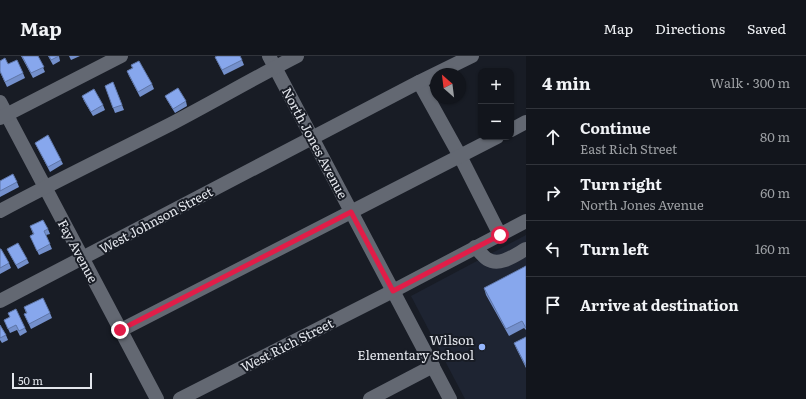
<!DOCTYPE html>
<html lang="en">
<head>
<meta charset="utf-8">
<style>
	:root { --surface:#12151c; --page:#1b1e25; --text:#f1f3f6; --muted:#9c9fa3; --line:#31343b }
	body { margin:0; font-family:Literata,serif; background:var(--page); color:var(--text) }
	.controls { position:absolute; right:12px; top:12px; display:grid; overflow:hidden; border-radius:8px; box-shadow:0 1px 3px #0004 }
	.controls button { width:36px; height:36px; display:grid; place-items:center; padding:0; border:0; border-bottom:1px solid var(--line); background:var(--surface); color:var(--text); font:20px sans-serif }
	.compass { position:absolute; left:430px; top:12px; width:36px; height:36px; border-radius:50%; background:var(--surface); box-shadow:0 1px 3px #0004; rotate:332deg }
	.scale { position:absolute; left:12px; bottom:10px; width:80px; box-sizing:border-box; padding-left:4px; border:2px solid #e3e6ec; border-top:0; font-size:11px; line-height:14px; white-space:nowrap; color:#e3e6ec; -webkit-text-stroke:3px #181c25; paint-order:stroke }
	.stop { position:absolute; width:12px; height:12px; margin:-9px; border:3px solid #e11d48; border-radius:50%; background:#fff }
	.stop.end { background:#e11d48; border-color:#fff; box-shadow:0 1px 4px #0008 }
	.list { margin:0; padding:0; list-style:none }
	h2 { display:flex; justify-content:space-between; align-items:center; height:52px; margin:0; padding:0 16px; font-size:17px }
	h2 small { font-size:13px; font-weight:400; color:var(--muted) }
	.list li { display:grid; grid-template-columns:26px 1fr auto; gap:12px; align-items:center; box-sizing:border-box; height:56px; padding:0 16px; border-top:1px solid var(--line) }
	.list b { display:block; font-size:15px; white-space:nowrap }
	.list p { margin:0; font-size:13px; white-space:nowrap; color:var(--muted) }
	.list em { font-size:13px; font-style:normal; color:var(--muted) }
	.icon { flex:none; width:22px; height:22px; fill:none; stroke:currentColor; stroke-width:2; stroke-linecap:round; stroke-linejoin:round }
	.map { position:relative; flex:none; width:526px; height:343px; overflow:hidden }
	header { display:flex; align-items:center; gap:24px; box-sizing:border-box; height:56px; padding:0 20px; background:var(--surface); border-bottom:1px solid var(--line) }
	header strong { font-size:19px }
	nav { display:flex; gap:22px; margin-inline-start:auto; font-size:14px }
	main { display:flex }
	aside { flex:1; background:var(--surface) }
	.map>svg:first-child { display:block }
	.built { fill:#1e2432 }
	.lines { fill:none; stroke-linecap:round; stroke-linejoin:round }
	.minor { stroke:#636872; stroke-width:14 }
	.wall { fill:#7490cc }
	.building { fill:#87a7ed; stroke:#5e75a6 }
	.route { stroke:#e11d48; stroke-width:5 }
	.poi-dot { fill:#95b6fd; stroke:#181c25; stroke-width:1.5 }
	.labels { text-anchor:middle; stroke-width:4; stroke-linejoin:round; paint-order:stroke }
	.street-label { font-size:13px; fill:#e3e6ec; stroke:#181c25 }
	.poi-label { font-size:13px; fill:#e3e6ec; stroke:#181c25; text-anchor:end }
</style>
</head>
<body>
<header>
<strong>Map</strong>
<nav><a>Map</a><a>Directions</a><a>Saved</a></nav>
</header>
<main>
<div class="map">
<svg width="526" height="343" viewBox="0 0 526 343">
	<rect width="100%" height="100%" fill="#181c25"/>
	<polygon class="built" points="526,179 526,343 465,343 411,240"/>
	<g class="lines">
		<g class="minor">
			<polyline points="269,0 450,343"/>
			<polyline points="419,26 460,100 500,179"/>
			<polyline points="0,46 157,343"/>
			<polyline points="0,62 121,0"/>
			<polyline points="511,74 526,66"/>
			<path d="M 0,155 C 56,125 114,97 171,68 C 213,46 254,22 297,0"/>
			<path d="M 475,191 C 479,195 483,200 487,203 C 500,211 515,199 526,193"/>
			<polyline points="0,245 419,26 472,0"/>
			<polyline points="121,274 497,81"/>
			<polyline points="180,343 393,235 526,165"/>
			<polyline points="370,343 433,310"/>
		</g>
	</g>
	<g class="wall">
		<polygon points="21,0 38,0 45,16 33,22"/>
		<polygon points="48,0 59,0 60,5 53,9"/>
		<polygon points="69,0 80,0 71,4"/>
		<polygon points="215,1 242,4 244,9 224,19"/>
		<polygon points="0,5 8,8 23,17 25,22 7,31 0,16"/>
		<polygon points="131,9 152,28 154,33 140,41 129,20 127,15 132,12"/>
		<polygon points="113,26 124,54 115,57 105,30"/>
		<polygon points="82,40 103,49 105,54 93,60 84,45"/>
		<polygon points="165,40 186,45 187,50 175,57 167,44"/>
		<polygon points="35,87 61,104 63,108 50,116 37,91"/>
		<polygon points="0,125 17,126 19,131 0,141"/>
		<polygon points="30,170 48,173 50,178 46,179 52,193 39,199 30,180 33,178"/>
		<polygon points="0,193 9,207 11,212 0,218"/>
		<polygon points="7,193 27,203 29,207 18,213 9,197"/>
		<polygon points="526,210 526,274 524,272 509,280 486,239 484,232"/>
		<polygon points="24,251 50,257 52,262 31,273 24,258 26,257"/>
		<polygon points="8,257 25,272 27,276 20,280 17,274 10,277 4,264 10,261"/>
		<polygon points="0,269 6,279 8,284 2,287 0,284"/>
		<polygon points="526,281 526,312 517,294 514,287"/>
	</g>
	<g class="building">
		<polygon points="22,0 38,0 44,11 31,17"/>
		<polygon points="49,0 59,0 51,4"/>
		<polygon points="217,0 240,0 242,4 222,14 215,1"/>
		<polygon points="5,2 8,8 17,4 23,17 5,26 0,15 0,5"/>
		<polygon points="139,5 152,28 138,36 127,15 133,12 131,9"/>
		<polygon points="113,26 122,49 113,52 105,30"/>
		<polygon points="178,32 186,45 173,53 165,40"/>
		<polygon points="94,33 103,49 91,56 82,40"/>
		<polygon points="48,79 61,104 48,111 35,87"/>
		<polygon points="13,118 17,126 0,135 0,125"/>
		<polygon points="43,164 48,173 44,175 50,188 37,195 30,180 34,178 30,170"/>
		<polygon points="18,187 27,203 16,209 7,193"/>
		<polygon points="0,193 1,193 9,207 0,212"/>
		<polygon points="526,210 526,272 522,265 506,273 484,232"/>
		<polygon points="43,242 50,257 29,268 24,258 27,257 24,251"/>
		<polygon points="16,253 25,272 19,275 16,269 8,273 4,264 10,261 8,257"/>
		<polygon points="0,269 6,279 0,282"/>
		<polygon points="526,281 526,310 514,287"/>
	</g>
	<g class="lines">
		<polyline class="route" points="120,274 351,156 393,235 500,179"/>
	</g>
	<circle class="poi-dot" cx="482" cy="291" r="4"/>
	<g class="labels">
		<g class="street-label">
			<text transform="translate(315 87) rotate(62)" y="5">North Jones Avenue</text>
			<text transform="translate(156 164) rotate(-28)" y="5">West Johnson Street</text>
			<text transform="translate(78 195) rotate(62)" y="5">Fay Avenue</text>
			<text transform="translate(287 289) rotate(-27)" y="5">West Rich Street</text>
		</g>
		<g class="poi-label">
			<text x="474" y="289">Wilson<tspan x="474" dy="15">Elementary School</tspan></text>
		</g>
	</g>
</svg>
<div class="controls">
<button>+</button>
<button>−</button>
</div>
<svg class="compass" viewBox="-18 -18 36 36"><path d="M0-13l5 13h-10z" fill="#e53935"/><path d="M0 13l5-13h-10z" fill="#9c9fa3"/></svg>
<div class="scale">50 m</div>
<div class="stop" style="left:500px;top:179px"></div>
<div class="stop end" style="left:120px;top:274px"></div>
</div>
<aside>
<h2>4 min<small>Walk · 300 m</small></h2>
<ul class="list">
<li><svg class="icon" aria-label="ahead" viewBox="0 0 24 24"><path d="M12 20V5M6 11l6-6 6 6"/></svg><div><b>Continue</b><p>East Rich Street</p></div><em>80 m</em></li>
<li><svg class="icon" aria-label="right" viewBox="0 0 24 24"><path d="M7 20v-9h11M14 6l5 5-5 5"/></svg><div><b>Turn right</b><p>North Jones Avenue</p></div><em>60 m</em></li>
<li><svg class="icon" aria-label="left" viewBox="0 0 24 24"><path d="M17 20v-9H6M10 6l-5 5 5 5"/></svg><div><b>Turn left</b></div><em>160 m</em></li>
<li><svg class="icon" aria-label="arrive" viewBox="0 0 24 24"><path d="M6 21V4h12l-3 4 3 4H6"/></svg><div><b>Arrive at destination</b></div></li>
</ul>
</aside>
</main>
</body>
</html>
